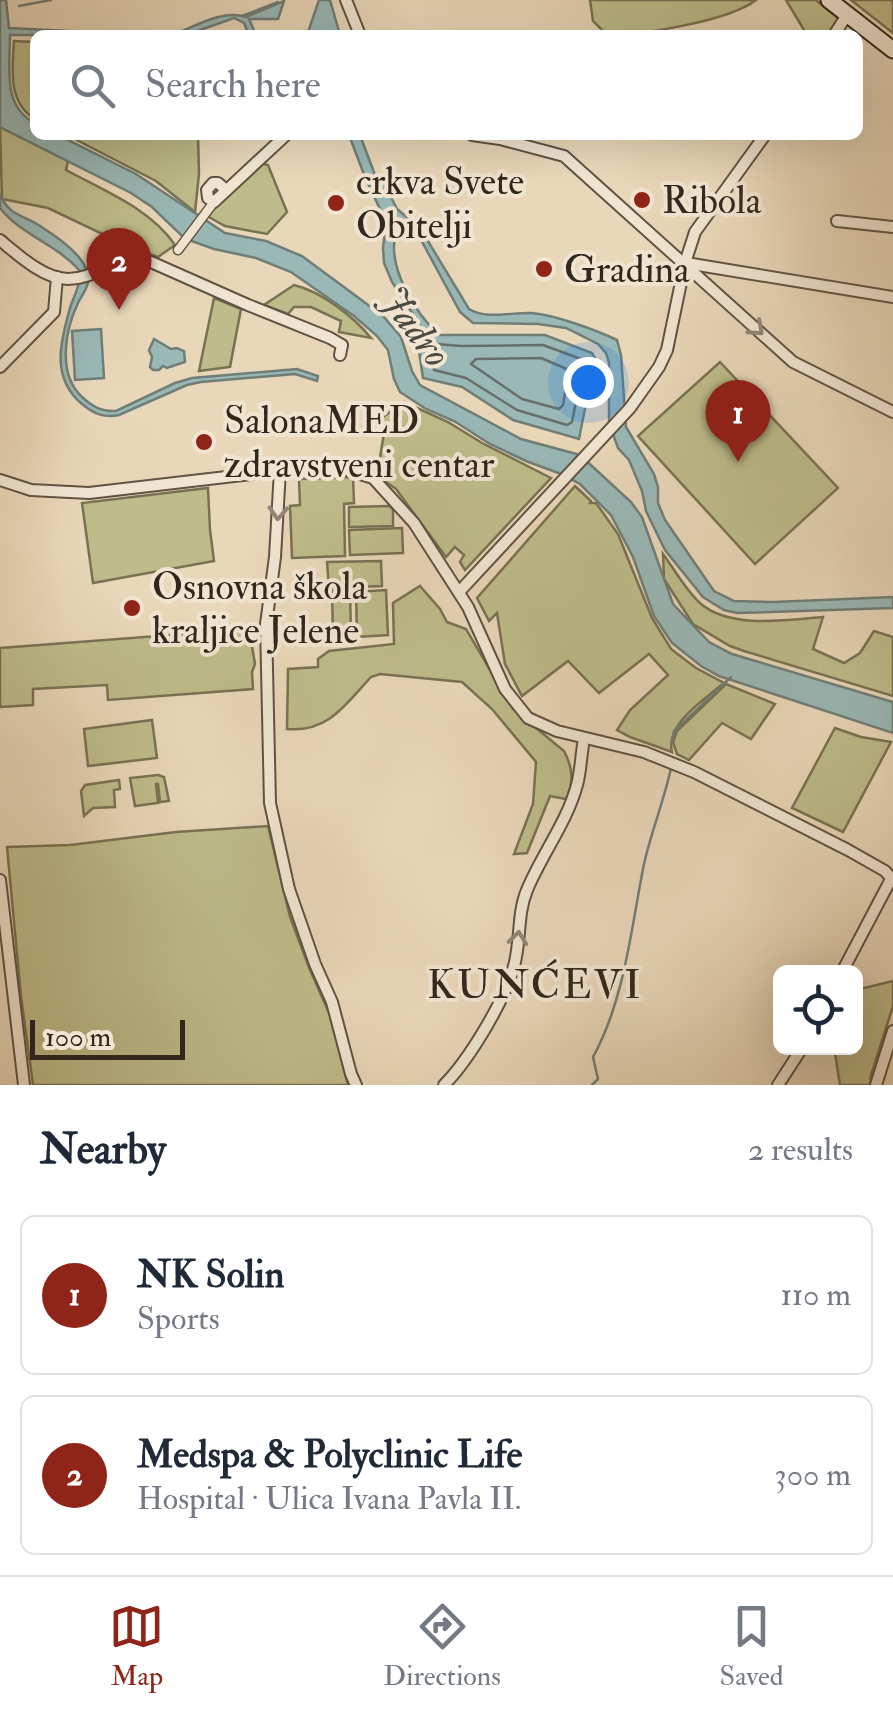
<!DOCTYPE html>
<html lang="en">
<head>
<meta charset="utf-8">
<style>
	:root { --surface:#fff; --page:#f6f6f7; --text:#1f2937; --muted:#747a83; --line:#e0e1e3; --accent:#8f2418 }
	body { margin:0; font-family:"IM FELL Double Pica",serif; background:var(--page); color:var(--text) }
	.controls { position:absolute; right:30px; bottom:30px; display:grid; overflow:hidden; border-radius:15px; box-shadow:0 10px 40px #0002 }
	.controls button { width:90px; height:90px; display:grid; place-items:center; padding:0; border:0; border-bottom:2px solid var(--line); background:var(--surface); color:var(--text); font:50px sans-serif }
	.scale { position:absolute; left:30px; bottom:25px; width:155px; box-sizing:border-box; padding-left:10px; border:5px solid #33271c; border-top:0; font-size:28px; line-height:35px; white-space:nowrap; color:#33271c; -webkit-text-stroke:8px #f1e5d2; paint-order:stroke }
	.you { position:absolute; left:588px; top:382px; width:35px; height:35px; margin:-25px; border:8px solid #fff; border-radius:50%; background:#1a73e8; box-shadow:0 0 0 15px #1a73e833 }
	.badge { display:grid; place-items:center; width:65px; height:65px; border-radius:50%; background:var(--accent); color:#fff; font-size:32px; font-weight:700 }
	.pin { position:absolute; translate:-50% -82px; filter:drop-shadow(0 2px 5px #0008) }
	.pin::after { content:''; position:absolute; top:52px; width:35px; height:30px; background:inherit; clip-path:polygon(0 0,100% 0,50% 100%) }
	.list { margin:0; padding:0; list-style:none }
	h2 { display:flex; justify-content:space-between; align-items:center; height:130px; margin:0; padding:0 40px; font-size:42px }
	h2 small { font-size:32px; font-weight:400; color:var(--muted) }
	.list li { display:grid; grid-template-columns:65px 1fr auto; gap:30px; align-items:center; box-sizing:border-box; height:160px; margin:0 20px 20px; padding:0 20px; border:2px solid var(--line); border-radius:15px }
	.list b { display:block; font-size:38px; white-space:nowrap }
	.list p { margin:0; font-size:32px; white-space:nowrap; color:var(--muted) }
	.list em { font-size:32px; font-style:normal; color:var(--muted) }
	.icon { flex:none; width:55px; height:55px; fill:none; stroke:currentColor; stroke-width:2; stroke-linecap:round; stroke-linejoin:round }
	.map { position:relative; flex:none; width:893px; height:1085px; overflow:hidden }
	.search { position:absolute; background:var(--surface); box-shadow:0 10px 40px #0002; left:30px; right:30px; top:30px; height:110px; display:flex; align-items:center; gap:25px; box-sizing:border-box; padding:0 35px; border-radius:15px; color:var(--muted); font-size:38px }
	.sheet { height:490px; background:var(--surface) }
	nav { display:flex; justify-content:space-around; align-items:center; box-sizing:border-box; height:140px; border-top:2px solid var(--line); background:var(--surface); font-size:28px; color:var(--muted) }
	nav a { display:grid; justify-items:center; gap:5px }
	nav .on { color:var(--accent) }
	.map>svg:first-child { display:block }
	.green { fill:#bebc8a; stroke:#787253; stroke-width:2.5 }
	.water { fill:#99b8b6; stroke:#707e78; stroke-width:2.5 }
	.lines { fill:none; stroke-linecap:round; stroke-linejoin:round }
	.shore { stroke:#667069; stroke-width:2.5 }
	.stream { stroke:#707e78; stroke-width:2.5 }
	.pedestrian-casing { stroke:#605343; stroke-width:11 }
	.minor-casing { stroke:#605343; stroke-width:14 }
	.secondary-casing { stroke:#33271c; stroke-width:19 }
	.pedestrian { stroke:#f1e5d2; stroke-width:8 }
	.minor { stroke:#f1e5d2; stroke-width:10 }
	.secondary { stroke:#f1e5d2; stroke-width:15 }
	.oneway { stroke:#928677 }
	.poi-dot { fill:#8f2418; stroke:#f1e5d2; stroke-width:4 }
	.labels { text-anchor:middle; stroke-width:8; stroke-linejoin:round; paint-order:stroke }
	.poi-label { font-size:38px; fill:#33271c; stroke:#f1e5d2; text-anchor:start }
	.water-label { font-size:40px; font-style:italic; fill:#4c4b42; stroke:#f1e5d2 }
	.neighbourhood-label { font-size:40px; letter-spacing:2.5px; fill:#33271c; stroke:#f1e5d2 }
</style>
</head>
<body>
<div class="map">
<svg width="893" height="1085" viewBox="0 0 893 1085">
	<rect width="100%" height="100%" fill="#e9d7b9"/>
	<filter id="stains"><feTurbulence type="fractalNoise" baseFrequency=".002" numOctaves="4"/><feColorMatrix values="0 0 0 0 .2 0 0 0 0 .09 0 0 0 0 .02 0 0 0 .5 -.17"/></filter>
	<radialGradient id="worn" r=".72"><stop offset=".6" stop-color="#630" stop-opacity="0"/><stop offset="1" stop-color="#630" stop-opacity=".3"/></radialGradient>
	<g class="green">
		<path d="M 590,0 L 756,0 C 729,21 642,35 607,35 L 593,21 Z"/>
		<polygon points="786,0 816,0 839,19 828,35 807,35"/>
		<polygon points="851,0 893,0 893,33"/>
		<path d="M 14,41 L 35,42 L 35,119 C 8,103 12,70 14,41 Z"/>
		<path d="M 0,127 L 68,161 L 66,170 C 103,190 151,209 175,245 L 158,257 L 144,252 L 114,255 L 113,239 L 48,208 L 2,199 Z"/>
		<polygon points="67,135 198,135 199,174 195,212 156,181"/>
		<polygon points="260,163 268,165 287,212 267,234 225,226 207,216"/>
		<path d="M 294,285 C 322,292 353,316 371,338 L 339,332 L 341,321 L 311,307 L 294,307 L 288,314 L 264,305 Z"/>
		<polygon points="214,298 241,309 230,367 199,371"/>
		<polygon points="720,362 838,488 755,564 638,436"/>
		<polygon points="404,402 448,422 482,443 551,478 465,570 460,562 464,555 455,547 446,557 396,489 377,476 384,433 380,419"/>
		<polygon points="353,477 354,503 344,504 345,556 292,558 290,506 300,505 299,479"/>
		<path d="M 575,486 L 591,501 L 590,503 L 596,503 L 618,534 L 652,618 L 671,649 L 696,668 L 724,683 C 705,699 665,724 672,752 L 630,737 L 617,730 L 630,710 L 668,675 L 649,654 L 599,693 L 568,661 L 522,696 L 505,664 L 497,613 L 489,621 L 477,598 Z"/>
		<polygon points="208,488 210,530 214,561 93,583 82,503"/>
		<polygon points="389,506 393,509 393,526 349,527 349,507"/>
		<polygon points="402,528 403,553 350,555 349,530"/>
		<path d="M 663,554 C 675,570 686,591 701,604 C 731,629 786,620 823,617 L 813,649 L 844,663 L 860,653 L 874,631 L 893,637 L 893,696 L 744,651 L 730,646 L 693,624 L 664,579 Z"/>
		<polygon points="381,561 382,586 329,588 327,562"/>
		<path d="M 420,586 L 440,609 L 447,622 L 466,629 L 513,709 L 564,751 C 573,768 574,782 566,799 L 550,796 L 527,853 L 514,854 L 533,804 L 536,762 L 492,709 L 462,682 L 380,674 L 371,677 C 346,704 328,733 287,729 L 288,669 L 318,667 L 318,659 L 329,651 L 394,644 L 393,603 Z"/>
		<polygon points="350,589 351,636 333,637 332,590"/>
		<polygon points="386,590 388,635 357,637 356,592"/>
		<polygon points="249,629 255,664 252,672 253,689 108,700 107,685 33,689 33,705 0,707 0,648"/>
		<polygon points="726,684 775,704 751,739 722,723 689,760 677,754 673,742 677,731"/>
		<polygon points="152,720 157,758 88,766 84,729"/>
		<polygon points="835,728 861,737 891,742 843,832 792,808"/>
		<polygon points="158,775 164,777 169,801 160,802 158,784 156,784 158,803 135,806 130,778"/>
		<polygon points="119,780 120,789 114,790 115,807 93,808 84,816 81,791 85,785"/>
		<polygon points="268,826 290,917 310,970 330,1015 348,1085 33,1085 21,996 7,847 70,845 176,832"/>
		<polygon points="893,981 893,1006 871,1075 870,1085 840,1085 835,1053 837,1048 856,1048 856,990"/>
	</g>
	<g class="water">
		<path d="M 0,0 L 6,0 L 9,28 L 150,35 L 10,35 C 10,67 2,107 35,123 L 35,135 L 58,135 L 136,174 L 225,233 L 266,241 L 302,256 L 383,316 L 401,337 L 412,371 L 420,385 L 521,439 L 580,455 L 631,502 L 642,517 L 673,604 L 709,642 L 732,654 L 893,702 L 893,733 L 719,676 L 701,666 L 672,643 L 654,616 L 633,557 L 611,515 L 580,484 L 561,474 L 526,461 L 490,444 L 454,421 L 426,409 L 400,392 L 394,379 L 388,350 L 377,336 L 354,316 L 291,272 L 256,258 L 214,249 L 189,240 L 181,235 L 152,207 L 131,193 L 0,127 Z"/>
		<polygon points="319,0 330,0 340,35 307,35"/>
		<path d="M 284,1 L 278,19 L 249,19 L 256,35 L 249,35 L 244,23 L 234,18 L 186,35 L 172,35 C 195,27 222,9 246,17 Z"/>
		<path d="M 349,135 L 360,135 L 375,175 L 384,183 L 397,209 L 420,228 L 469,309 C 486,320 512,312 532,313 C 555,315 596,330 617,340 L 621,355 L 626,427 L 654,474 L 658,487 L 658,503 L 665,520 L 714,591 L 734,601 L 774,602 L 893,597 L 893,608 L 737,613 L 724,610 L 703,597 L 665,550 L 646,511 L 642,491 L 629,460 L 618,448 L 609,423 L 609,363 L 606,353 L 598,344 L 566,328 L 538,324 L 473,323 L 460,312 L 420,238 L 402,229 L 396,233 C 386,266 416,314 439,335 L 545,335 L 592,353 L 595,358 L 579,439 L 513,420 L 462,387 L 423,378 L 417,338 L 427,336 L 392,282 L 384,263 L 383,248 L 386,222 L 365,177 Z"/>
		<path d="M 0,193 C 7,215 23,215 40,226 C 56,236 84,255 88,274 C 90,286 83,293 78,303 C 65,330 57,374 82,397 C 93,407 102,412 116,411 L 175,383 L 192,378 L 297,369 L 318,376 L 317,381 L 295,374 L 201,382 L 187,385 L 119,415 C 104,418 94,414 82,404 C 51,378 60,343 70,308 C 75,293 81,285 79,270 C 56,244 21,235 0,208 Z"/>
		<polygon points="101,329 104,378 75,380 72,331"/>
		<polygon points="154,339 171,349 177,348 184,351 185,362 167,368 163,366 159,370 153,370 150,367 152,357 149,350"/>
	</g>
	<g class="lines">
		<g class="shore">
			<polygon points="436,344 461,346 543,345 581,359 583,365 572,422 567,425 517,410 466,378 434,370 429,349 431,345"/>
			<polygon points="541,358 569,370 563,405 559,409 522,399 471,364 476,359"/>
		</g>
		<g class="stream">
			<polyline points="19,6 51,0"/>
			<polyline points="242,16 278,2"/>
			<polyline points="672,741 674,731 731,677"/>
			<path d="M 592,1085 L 598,1079 L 593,1057 C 625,999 631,928 644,864 C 651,832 664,801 671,768"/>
		</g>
		<defs>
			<polyline id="pedestrian" points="178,250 214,202"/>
			<g id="minor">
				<polyline points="346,0 360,35"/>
				<polyline points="834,35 847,15"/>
				<polyline points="472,135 500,139 564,156 793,362 893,412"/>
				<polyline points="226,190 218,183 213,183 207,190 208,198 214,202 286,135"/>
				<polyline points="837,221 893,227"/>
				<path d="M 0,240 C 18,255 44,279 68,279 C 99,279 115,252 151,262 L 248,305 L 330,338 L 342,345 L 340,355"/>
				<polyline points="686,263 893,297"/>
				<polyline points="0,367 54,312 57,277"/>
				<polyline points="280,470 275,557 266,624 270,803 289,889 315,964 332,1002 351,1074 356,1085"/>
				<polyline points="0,480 31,490 89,493 320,466 341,468 373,478 414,523 468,607 505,689 528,718 557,731 644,752 694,772 848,850 885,871 893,880"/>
				<polyline points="459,592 630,408 659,367 667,350 685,263 695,232 765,135"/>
				<polyline points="0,880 24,1085"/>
				<polyline points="842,972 891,879"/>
				<path d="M 444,1085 C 469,1060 505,1000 514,966 C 521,941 517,914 527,890 C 542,854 567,822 577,785 C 581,770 581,754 584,739"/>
				<polyline points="778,1085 802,1048"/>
				<polyline points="876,1085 893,1031"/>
			</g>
			<polyline id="secondary" points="829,0 893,50"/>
		</defs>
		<use href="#pedestrian" class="pedestrian-casing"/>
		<use href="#minor" class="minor-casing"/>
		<use href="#secondary" class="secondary-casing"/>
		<use href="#pedestrian" class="pedestrian"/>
		<use href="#minor" class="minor"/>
		<use href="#secondary" class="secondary"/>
	</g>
	<defs><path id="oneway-chevron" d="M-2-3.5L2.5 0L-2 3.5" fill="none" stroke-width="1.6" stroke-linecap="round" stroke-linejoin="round" transform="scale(2.5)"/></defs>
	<g class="oneway">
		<use href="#oneway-chevron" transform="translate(757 329) rotate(42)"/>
		<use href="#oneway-chevron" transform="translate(278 513) rotate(93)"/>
		<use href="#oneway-chevron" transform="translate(518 938) rotate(-83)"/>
	</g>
	<g class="poi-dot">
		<circle cx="642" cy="200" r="10"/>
		<circle cx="336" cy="203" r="10"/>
		<circle cx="544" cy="269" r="10"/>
		<circle cx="204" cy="442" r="10"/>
		<circle cx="132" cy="608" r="10"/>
	</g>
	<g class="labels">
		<g class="poi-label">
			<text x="356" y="194">crkva Svete<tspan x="356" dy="44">Obitelji</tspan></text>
			<text x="662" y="213">Ribola</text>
			<text x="564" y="282">Gradina</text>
			<text x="224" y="433">SalonaMED<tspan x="224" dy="44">zdravstveni centar</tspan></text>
			<text x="152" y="599">Osnovna škola<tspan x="152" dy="44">kraljice Jelene</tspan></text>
		</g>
		<g class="water-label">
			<text transform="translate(416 326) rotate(53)" y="14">Jadro</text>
		</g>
		<g class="neighbourhood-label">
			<text x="535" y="998">KUNĆEVI</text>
		</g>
	</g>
	<rect width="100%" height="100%" filter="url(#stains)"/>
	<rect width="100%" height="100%" fill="url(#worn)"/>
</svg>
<div class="controls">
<button><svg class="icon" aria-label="locate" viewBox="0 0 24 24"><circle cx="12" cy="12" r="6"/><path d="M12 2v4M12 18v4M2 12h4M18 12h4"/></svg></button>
</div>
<div class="scale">100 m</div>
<div class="you"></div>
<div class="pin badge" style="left:738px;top:462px">1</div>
<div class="pin badge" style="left:119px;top:310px">2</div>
<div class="search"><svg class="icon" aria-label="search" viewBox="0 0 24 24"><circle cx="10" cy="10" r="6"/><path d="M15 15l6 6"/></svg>Search here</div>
</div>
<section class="sheet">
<h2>Nearby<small>2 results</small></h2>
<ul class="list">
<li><span class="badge">1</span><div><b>NK Solin</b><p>Sports</p></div><em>110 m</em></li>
<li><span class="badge">2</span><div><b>Medspa &amp; Polyclinic Life</b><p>Hospital · Ulica Ivana Pavla II.</p></div><em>300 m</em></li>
</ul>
</section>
<nav>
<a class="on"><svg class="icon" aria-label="map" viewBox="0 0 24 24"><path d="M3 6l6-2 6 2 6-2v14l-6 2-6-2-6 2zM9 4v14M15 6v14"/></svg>Map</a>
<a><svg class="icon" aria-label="directions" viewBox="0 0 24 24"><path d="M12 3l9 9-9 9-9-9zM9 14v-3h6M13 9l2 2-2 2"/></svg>Directions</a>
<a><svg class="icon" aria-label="saved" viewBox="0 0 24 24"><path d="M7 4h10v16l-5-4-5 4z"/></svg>Saved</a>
</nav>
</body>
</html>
